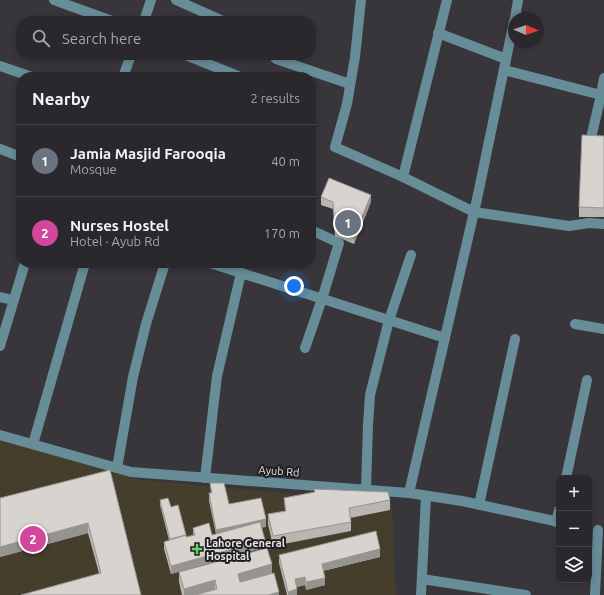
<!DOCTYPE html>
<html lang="en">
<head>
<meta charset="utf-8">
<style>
	:root { --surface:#2a282c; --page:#363438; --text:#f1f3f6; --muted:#a5a6a9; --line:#464448; --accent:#95b2f1 }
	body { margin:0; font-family:Ubuntu,sans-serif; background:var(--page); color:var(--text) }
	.controls { position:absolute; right:12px; bottom:12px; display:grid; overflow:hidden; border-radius:8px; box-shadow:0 2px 6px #0003 }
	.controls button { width:36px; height:36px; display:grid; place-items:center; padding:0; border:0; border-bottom:1px solid var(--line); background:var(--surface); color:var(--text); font:20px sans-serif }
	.compass { position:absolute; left:508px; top:12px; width:36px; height:36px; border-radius:50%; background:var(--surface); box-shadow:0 2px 6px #0003; rotate:92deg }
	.you { position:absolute; left:294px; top:286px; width:14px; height:14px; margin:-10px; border:3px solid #fff; border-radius:50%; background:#1a73e8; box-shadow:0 0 0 6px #1a73e833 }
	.badge { display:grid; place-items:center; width:26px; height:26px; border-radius:50%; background:var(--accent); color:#fff; font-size:13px; font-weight:700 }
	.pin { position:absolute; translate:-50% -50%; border:2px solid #fff; box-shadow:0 1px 4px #0006 }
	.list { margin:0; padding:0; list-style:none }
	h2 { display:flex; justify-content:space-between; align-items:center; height:52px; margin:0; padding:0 16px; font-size:17px }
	h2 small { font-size:13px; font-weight:400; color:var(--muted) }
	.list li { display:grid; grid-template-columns:26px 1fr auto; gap:12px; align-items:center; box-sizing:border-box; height:72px; padding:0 16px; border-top:1px solid var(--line) }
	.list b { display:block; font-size:15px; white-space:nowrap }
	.list p { margin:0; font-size:13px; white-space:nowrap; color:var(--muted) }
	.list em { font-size:13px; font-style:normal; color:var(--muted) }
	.icon { flex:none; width:22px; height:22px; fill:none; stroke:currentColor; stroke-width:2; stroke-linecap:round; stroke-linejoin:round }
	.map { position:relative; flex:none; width:604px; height:595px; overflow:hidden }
	.search { position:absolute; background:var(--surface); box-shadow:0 2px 6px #0003; left:16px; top:16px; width:300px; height:44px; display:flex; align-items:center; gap:10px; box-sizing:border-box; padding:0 14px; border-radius:16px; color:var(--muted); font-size:15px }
	.panel { position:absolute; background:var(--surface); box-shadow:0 2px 6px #0003; left:16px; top:72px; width:300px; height:196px; border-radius:16px }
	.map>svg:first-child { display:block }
	.medical { fill:#463e2d }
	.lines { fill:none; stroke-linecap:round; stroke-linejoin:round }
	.minor { stroke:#678d98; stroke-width:10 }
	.wall { fill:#b9b5b1 }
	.shaded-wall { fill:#969490 }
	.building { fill:#d7d3ce; stroke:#969490 }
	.poi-dot { fill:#65d467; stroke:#1f1e20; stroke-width:1.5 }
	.labels { text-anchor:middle; stroke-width:4; stroke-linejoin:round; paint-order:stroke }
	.street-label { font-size:11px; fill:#e6e4e7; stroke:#1f1e20 }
	.poi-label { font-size:11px; font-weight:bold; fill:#e6e4e7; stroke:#1f1e20; text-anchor:start }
</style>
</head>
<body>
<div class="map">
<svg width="604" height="595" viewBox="0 0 604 595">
	<rect width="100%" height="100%" fill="#38363a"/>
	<polygon class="medical" points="0,439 141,480 392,503 396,595 0,595"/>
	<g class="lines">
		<g class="minor">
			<polyline points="54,0 112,21"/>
			<polyline points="176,0 223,21"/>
			<polyline points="361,0 355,57 347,104 335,147 403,177 474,212 569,226 589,223 604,224"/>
			<polyline points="515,18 518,0"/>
			<polyline points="144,21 151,0"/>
			<polyline points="438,33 506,59"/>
			<polyline points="186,55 240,77"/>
			<polyline points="277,55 276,59 350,84"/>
			<polyline points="0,66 32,77"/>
			<polyline points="504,70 601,95 604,78"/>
			<polyline points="123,77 131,55"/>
			<polyline points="591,138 601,95"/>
			<polyline points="0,149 21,157"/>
			<polyline points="403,177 447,0"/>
			<polyline points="210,263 445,338"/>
			<polyline points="0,297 13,300"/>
			<polyline points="575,324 604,329"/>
			<polyline points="0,346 25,263"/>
			<polyline points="305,348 322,299 339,243 311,230"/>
			<polyline points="0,435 131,472 409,493 462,501 559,522"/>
			<polyline points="33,444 85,263"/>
			<polyline points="117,468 133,377 146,324 165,263"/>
			<polyline points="205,478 217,376 241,273"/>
			<polyline points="566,478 587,380"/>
			<polyline points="366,490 368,425 370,395 389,320 411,255"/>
			<polyline points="409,493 477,199 514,21"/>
			<polyline points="479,505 515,339"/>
			<polyline points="556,522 559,510"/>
			<polyline points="422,579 526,595"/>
			<polyline points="421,595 426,496"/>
			<polyline points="595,595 598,530"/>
		</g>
	</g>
	<g class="wall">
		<polygon points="604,136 604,217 579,217 579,207"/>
		<polygon points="321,197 371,202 354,244 335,236 333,209 321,205"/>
		<polygon points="110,470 141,595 99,573 88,533 0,557"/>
		<polygon points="210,483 229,504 266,527 262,527 265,547 171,574 164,549 164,542 169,540 160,505 160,500 171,507 178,505 186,537 193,535 193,528 212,535 216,534 209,501 209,493 211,493"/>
		<polygon points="314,489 390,500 390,510 350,518 351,522 351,531 273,546 268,524 268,514 285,511 284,498 314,492"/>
		<polygon points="279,555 380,557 323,571 325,585 306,590 305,585 297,587 297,595 287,595 279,563"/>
		<polygon points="179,572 272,574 279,595 182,595 179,582"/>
	</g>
	<g class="shaded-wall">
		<polygon points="371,195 371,202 354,244 354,236"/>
		<polygon points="266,519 266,527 216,537 216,530"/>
		<polygon points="88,523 88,533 0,557 0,547"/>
		<polygon points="265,540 265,547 171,574 171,566"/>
		<polygon points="380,549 380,557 322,571 322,564"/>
		<polygon points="272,564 272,574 238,584 238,574"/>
		<polygon points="305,577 305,585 295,587 295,579"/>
		<polygon points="325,578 325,585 306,590 306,582"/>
		<polygon points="215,580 215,590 197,595 184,595 184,589"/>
		<polygon points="297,589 297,595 288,595 288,592"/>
		<polygon points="279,592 279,595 268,595"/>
	</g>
	<g class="building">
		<polygon points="582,135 604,136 604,208 579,207"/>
		<polygon points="329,178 371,195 354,236 335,228 333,202 321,197"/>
		<polygon points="110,470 141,595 21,595 101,573 88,523 0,547 0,498"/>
		<polygon points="210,483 224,483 229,504 261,498 266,519 216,530 209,493 212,493"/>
		<polygon points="314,489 388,492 390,500 349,508 351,522 273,536 268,514 286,511 284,498 315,492"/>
		<polygon points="168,498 171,507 178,505 186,535 170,539 160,500"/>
		<polygon points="260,522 265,540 171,566 164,542 186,535 186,537 195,535 193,528 209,523 212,535"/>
		<polygon points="376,531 380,549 322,564 325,578 306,582 305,577 295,579 297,589 288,592 279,555"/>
		<polygon points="267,548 272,564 238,574 240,582 274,573 279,592 268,595 195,595 217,589 215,580 184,589 179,572"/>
	</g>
	<path class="poi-dot" d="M195 543h4v4h4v4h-4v4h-4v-4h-4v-4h4z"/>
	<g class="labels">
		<g class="street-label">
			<text transform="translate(279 471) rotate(4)" y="4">Ayub Rd</text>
		</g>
		<g class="poi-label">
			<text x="206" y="547">Lahore General<tspan x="206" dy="13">Hospital</tspan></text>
		</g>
	</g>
</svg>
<div class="controls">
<button>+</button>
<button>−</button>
<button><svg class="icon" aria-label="layers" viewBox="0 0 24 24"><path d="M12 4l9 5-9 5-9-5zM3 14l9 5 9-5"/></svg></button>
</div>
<svg class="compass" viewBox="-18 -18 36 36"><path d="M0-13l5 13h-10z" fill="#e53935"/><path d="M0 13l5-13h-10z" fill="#a5a6a9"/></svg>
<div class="you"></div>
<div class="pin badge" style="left:348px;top:223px;background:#6b7280">1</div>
<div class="pin badge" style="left:33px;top:539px;background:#d1479c">2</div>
<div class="search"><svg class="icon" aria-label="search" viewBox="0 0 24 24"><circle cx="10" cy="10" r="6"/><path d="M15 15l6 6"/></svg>Search here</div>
<section class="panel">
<h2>Nearby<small>2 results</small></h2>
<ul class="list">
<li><span class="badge" style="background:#6b7280">1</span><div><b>Jamia Masjid Farooqia</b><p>Mosque</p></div><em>40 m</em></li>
<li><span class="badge" style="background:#d1479c">2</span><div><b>Nurses Hostel</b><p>Hotel · Ayub Rd</p></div><em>170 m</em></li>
</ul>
</section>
</div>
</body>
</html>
